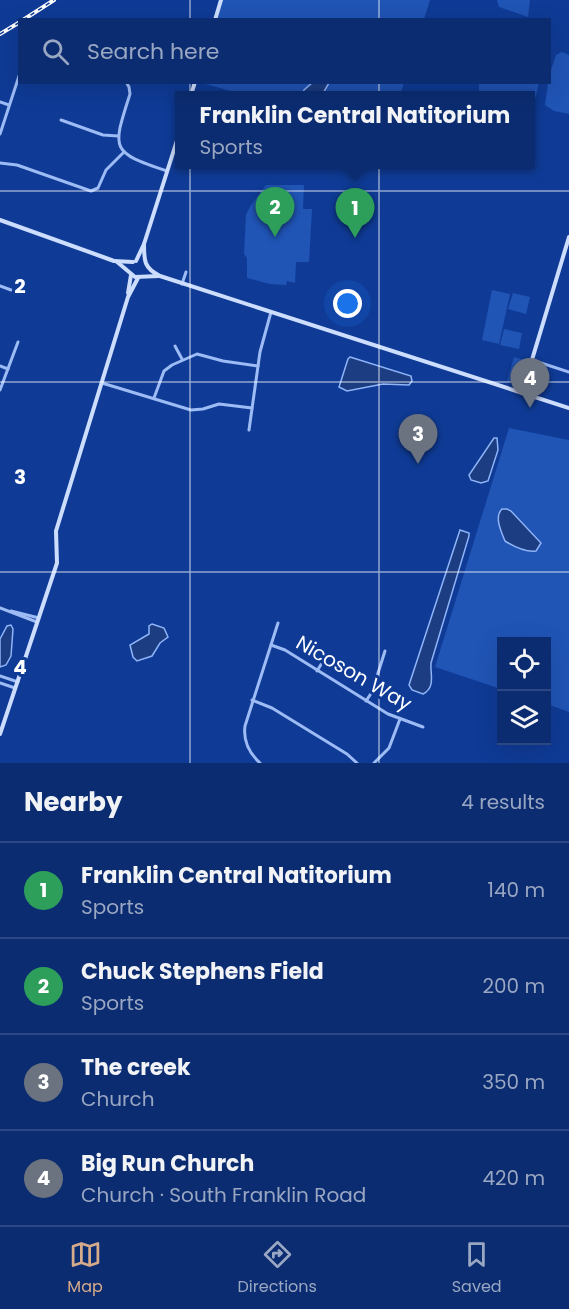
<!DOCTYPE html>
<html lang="en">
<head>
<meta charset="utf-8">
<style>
	:root { --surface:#0b2c70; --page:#193878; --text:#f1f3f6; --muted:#9aa7c3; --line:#2b4883; --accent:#d6ab8b }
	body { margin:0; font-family:Poppins,sans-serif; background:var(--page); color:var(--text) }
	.controls { position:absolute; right:18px; bottom:18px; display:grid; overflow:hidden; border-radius:0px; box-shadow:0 6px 24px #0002 }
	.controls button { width:54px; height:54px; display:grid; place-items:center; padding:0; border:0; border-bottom:2px solid var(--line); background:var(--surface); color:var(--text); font:30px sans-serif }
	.you { position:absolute; left:348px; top:304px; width:21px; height:21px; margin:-15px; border:4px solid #fff; border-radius:50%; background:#1a73e8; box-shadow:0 0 0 9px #1a73e833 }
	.badge { display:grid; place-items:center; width:39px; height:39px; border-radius:50%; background:var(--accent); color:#fff; font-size:20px; font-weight:700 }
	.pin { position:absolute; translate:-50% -50px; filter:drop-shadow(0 2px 3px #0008) }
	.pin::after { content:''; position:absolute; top:32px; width:21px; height:18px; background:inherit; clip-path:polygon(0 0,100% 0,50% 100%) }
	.popup { position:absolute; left:175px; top:91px; width:360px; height:78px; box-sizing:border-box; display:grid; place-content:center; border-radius:0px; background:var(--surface); filter:drop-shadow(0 2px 4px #0005); font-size:20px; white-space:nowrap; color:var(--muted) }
	.popup b { font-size:22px; color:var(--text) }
	.popup::after { content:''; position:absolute; left:50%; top:100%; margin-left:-12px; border:12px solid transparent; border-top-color:var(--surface) }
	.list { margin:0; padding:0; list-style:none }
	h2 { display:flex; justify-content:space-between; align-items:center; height:78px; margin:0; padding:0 24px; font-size:26px }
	h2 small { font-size:20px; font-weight:400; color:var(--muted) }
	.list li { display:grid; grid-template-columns:39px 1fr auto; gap:18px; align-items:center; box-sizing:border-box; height:96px; padding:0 24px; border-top:2px solid var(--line) }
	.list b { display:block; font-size:22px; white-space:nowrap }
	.list p { margin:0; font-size:20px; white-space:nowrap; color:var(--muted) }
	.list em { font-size:20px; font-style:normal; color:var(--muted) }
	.icon { flex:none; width:33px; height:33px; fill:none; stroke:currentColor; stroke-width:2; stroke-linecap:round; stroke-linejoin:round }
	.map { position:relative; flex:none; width:569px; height:763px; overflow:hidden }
	.search { position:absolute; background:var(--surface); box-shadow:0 6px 24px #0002; left:18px; right:18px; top:18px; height:66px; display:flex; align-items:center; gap:15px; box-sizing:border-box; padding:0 21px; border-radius:0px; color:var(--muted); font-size:22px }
	.sheet { height:462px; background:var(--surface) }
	nav { display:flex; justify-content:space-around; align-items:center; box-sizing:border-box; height:84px; border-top:2px solid var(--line); background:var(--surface); font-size:16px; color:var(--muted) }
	nav a { display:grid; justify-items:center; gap:3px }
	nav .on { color:var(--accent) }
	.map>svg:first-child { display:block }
	.green { fill:#2054b5 }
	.water { fill:#1c3d82; stroke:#8fb4f8; stroke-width:1.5 }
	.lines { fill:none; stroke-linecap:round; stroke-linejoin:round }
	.street { stroke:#9dbbf4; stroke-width:3 }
	.secondary { stroke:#cdddfd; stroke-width:4 }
	.rail-casing { stroke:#fff; stroke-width:4 }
	.rail { stroke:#0f3b96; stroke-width:1.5; stroke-dasharray:4.5; stroke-linecap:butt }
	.grid { fill:none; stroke:#fff; stroke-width:1.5; stroke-opacity:0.55 }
	.labels { text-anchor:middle; stroke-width:6; stroke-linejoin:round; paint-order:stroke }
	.street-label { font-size:20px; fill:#fff; stroke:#0f3b96 }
	.grid-label { font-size:20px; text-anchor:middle; font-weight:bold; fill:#fff; stroke:#0f3b96; stroke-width:6; stroke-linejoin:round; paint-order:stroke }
</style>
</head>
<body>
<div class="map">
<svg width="569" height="763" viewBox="0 0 569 763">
	<rect width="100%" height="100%" fill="#0f3b96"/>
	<g class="green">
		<polygon points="222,0 430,0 424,19 216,20"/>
		<polygon points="497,0 530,0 528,17 499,7"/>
		<polygon points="562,52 569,55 569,114 554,111 545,105 548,83 550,82 550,73 556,55"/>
		<polygon points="202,83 404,83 400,95 245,95"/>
		<polygon points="479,83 539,83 532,111 531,112 530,95 482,95 479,94"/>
		<polygon points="266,185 304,185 303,209 312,209 309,262 296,262 295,283 287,281 286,285 270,284 247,278 247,258 244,254 246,215 251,205"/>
		<polygon points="492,290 510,294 499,344 482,340"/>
		<polygon points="513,293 530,297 526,314 508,309"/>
		<polygon points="504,329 522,333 519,349 500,345"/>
		<polygon points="514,357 528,361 523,380 517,383 508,383 507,381"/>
		<polygon points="509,428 569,440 569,712 547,704 546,642 502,642 501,689 435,667"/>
	</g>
	<g class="water">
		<polygon points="312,83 312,82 329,83 322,95 302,95 304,90"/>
		<polygon points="350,357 411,376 412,381 409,385 383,384 347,391 339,387 348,359"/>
		<polygon points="494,438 497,438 498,450 488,481 481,483 471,480 469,475"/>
		<path d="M 502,509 L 507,509 L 511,511 L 541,543 L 536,551 C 526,552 513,546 505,541 C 501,531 494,517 502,509 Z"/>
		<path d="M 460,530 L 469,533 L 469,536 L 431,663 C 430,674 436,687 423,694 L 412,690 L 409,685 Z"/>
		<polygon points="152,624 164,628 168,637 160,643 152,656 137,661 133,657 130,645 149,634 149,626"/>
		<polygon points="11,625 13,629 11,656 6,665 0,667 0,639 7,626"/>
	</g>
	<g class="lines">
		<g class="street">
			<path d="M 126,82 L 129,87 L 130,94 C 112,150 110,152 167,171"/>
			<polyline points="0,102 9,105"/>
			<polyline points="61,120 103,135 118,136"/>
			<polyline points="0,134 20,73"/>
			<polyline points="0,163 17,165 91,191 98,188 106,170 124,152"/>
			<polyline points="182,284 186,272"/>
			<polyline points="0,286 11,290"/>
			<polyline points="175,346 182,359"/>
			<polyline points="532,360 569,372"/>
			<polyline points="0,366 8,369"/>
			<polyline points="102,383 191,410 203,409 219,404 252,408"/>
			<polyline points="0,390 18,342"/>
			<polyline points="154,398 164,371 172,365 197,354 223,361 258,366"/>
			<polyline points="249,430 260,352 271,312"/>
			<polyline points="0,608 37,622"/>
			<polyline points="11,611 39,618"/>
			<polyline points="271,645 285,650 388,714 423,727"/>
			<polyline points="317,671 325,658"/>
			<polyline points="0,676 18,682"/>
			<polyline points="0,683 15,688"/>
			<polyline points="252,700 272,708 347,754 357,763"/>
			<polyline points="366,701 372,692 385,651"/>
			<path d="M 260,763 C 249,753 243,741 245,726 L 278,623"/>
			<polyline points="374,763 389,748 400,719"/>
		</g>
		<g class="secondary">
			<polyline points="215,20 221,0"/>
			<polyline points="191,95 195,82"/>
			<polyline points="0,220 103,257 114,261 133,262"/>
			<path d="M 144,244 C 144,261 144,268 160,276 L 569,408"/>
			<polyline points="116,261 135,277 159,276"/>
			<polyline points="136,261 144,244 180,131"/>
			<polyline points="128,293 131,275"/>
			<polyline points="522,393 569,237"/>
			<polyline points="0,734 57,563 56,531 128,297 138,278"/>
		</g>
		<defs>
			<g id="rail">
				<polyline points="23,20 54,0"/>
				<polyline points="0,34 20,22"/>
			</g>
		</defs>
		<use href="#rail" class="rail-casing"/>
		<use href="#rail" class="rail"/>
	</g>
	<path class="grid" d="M 190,0 L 190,20M 379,0 L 379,20M 190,82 L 190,763M 379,82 L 379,763M 0,191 L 569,191M 0,382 L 569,382M 0,572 L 569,572"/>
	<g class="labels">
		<g class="street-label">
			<text transform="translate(354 673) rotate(30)" y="7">Nicoson Way</text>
		</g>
	</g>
	<g class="grid-label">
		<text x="20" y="293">2</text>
		<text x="20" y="484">3</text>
		<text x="20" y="674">4</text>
	</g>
</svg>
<div class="controls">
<button><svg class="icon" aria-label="locate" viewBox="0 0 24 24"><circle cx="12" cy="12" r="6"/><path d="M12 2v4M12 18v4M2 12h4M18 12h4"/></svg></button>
<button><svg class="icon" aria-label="layers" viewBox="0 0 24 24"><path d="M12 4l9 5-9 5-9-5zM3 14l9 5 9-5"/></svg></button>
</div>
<div class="you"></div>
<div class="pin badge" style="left:355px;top:238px;background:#2e9e5b">1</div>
<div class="popup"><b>Franklin Central Natitorium</b>Sports</div>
<div class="pin badge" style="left:275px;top:237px;background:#2e9e5b">2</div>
<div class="pin badge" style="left:418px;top:464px;background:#6b7280">3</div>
<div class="pin badge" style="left:530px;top:408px;background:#6b7280">4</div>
<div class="search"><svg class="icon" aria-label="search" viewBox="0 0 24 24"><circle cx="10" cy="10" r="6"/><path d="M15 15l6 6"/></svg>Search here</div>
</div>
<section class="sheet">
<h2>Nearby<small>4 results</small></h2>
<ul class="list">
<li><span class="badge" style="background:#2e9e5b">1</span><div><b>Franklin Central Natitorium</b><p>Sports</p></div><em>140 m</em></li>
<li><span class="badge" style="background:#2e9e5b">2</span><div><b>Chuck Stephens Field</b><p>Sports</p></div><em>200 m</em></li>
<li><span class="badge" style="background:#6b7280">3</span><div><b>The creek</b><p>Church</p></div><em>350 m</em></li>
<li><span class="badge" style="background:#6b7280">4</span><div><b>Big Run Church</b><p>Church · South Franklin Road</p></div><em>420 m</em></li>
</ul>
</section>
<nav>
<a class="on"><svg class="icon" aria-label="map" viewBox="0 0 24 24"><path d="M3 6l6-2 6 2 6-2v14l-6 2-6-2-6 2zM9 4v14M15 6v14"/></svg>Map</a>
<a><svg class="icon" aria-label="directions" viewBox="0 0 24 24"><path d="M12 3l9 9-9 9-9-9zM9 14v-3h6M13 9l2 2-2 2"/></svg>Directions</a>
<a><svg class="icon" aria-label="saved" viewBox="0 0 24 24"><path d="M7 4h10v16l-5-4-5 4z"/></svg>Saved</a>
</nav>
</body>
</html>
